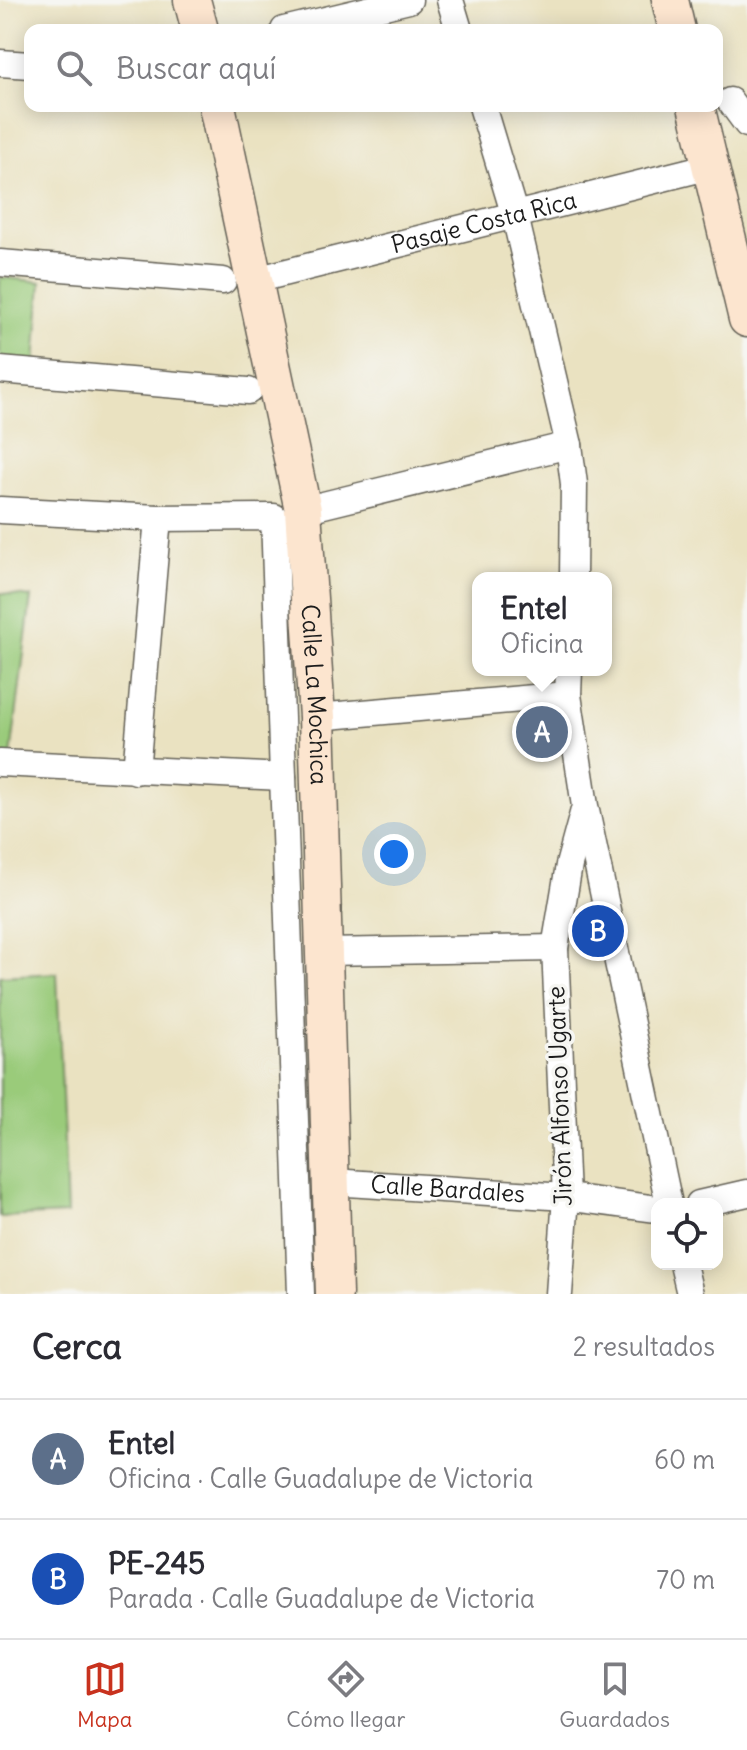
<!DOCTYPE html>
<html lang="es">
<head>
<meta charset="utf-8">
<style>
	:root { --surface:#fff; --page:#f7f7f7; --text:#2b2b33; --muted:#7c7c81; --line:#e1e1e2; --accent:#c8321e }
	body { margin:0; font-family:Delius,sans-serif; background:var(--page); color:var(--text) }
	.controls { position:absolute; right:24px; bottom:24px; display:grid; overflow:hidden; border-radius:16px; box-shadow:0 4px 20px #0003 }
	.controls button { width:72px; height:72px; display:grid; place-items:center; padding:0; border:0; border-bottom:2px solid var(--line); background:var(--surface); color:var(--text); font:40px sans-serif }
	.you { position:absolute; left:394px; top:854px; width:28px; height:28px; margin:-20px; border:6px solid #fff; border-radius:50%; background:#1a73e8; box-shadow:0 0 0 12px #1a73e833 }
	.badge { display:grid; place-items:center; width:52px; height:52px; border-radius:50%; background:var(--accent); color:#fff; font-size:26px; font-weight:700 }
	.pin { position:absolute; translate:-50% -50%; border:4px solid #fff; box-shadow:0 2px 8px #0006 }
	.popup { position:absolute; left:472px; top:572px; width:140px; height:104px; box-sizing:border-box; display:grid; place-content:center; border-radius:16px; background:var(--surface); filter:drop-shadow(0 2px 6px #0005); font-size:26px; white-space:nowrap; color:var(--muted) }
	.popup b { font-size:30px; color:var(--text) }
	.popup::after { content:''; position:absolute; left:50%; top:100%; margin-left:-16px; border:16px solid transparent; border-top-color:var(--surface) }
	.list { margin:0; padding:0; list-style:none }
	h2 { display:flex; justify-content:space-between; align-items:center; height:104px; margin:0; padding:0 32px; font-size:34px }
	h2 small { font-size:26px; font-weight:400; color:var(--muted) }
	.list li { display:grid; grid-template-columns:52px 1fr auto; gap:24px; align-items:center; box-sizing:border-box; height:120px; padding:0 32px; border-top:2px solid var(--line) }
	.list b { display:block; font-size:30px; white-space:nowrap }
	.list p { margin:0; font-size:26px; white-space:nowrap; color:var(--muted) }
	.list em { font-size:26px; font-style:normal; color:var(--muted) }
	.icon { flex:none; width:44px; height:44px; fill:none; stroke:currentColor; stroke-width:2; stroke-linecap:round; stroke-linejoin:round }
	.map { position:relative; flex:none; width:747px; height:1294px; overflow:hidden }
	.search { position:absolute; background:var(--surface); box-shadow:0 4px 20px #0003; left:24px; right:24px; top:24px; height:88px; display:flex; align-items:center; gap:20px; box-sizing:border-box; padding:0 28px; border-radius:16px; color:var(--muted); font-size:30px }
	.sheet { height:344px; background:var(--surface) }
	nav { display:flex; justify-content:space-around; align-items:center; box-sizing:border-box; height:112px; border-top:2px solid var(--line); background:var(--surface); font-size:22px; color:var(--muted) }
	nav a { display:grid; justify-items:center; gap:4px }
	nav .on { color:var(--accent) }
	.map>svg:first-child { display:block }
	.green { fill:#9acb7a; stroke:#5b744b; stroke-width:2 }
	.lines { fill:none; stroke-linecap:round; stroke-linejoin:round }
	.street-casing { stroke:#646156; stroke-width:29 }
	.secondary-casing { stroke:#646156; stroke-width:39 }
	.street { stroke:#fff; stroke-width:26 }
	.secondary { stroke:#fce5cf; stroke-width:36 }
	.labels { text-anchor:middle; stroke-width:7; stroke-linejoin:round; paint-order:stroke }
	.street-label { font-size:24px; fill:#1c1c1c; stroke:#f6f6f2 }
</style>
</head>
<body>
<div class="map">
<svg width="747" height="1294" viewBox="0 0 747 1294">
	<rect width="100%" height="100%" fill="#f6f6f2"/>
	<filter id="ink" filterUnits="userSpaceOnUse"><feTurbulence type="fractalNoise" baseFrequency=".0125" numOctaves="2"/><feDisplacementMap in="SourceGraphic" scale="16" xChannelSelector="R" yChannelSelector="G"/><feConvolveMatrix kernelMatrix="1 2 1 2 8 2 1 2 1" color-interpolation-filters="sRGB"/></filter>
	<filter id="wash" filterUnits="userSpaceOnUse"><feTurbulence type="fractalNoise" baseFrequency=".006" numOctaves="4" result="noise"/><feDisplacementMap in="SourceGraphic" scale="32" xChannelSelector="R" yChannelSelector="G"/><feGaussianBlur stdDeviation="1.8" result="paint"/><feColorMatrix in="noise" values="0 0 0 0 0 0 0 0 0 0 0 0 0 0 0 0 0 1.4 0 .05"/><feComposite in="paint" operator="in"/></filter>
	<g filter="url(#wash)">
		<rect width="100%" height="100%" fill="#eae2c1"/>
		<g class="green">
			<polygon points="0,277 41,282 35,364 0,362"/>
			<polygon points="0,593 31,597 11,756 0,755"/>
			<polygon points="57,973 67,1214 0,1217 0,976"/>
		</g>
	</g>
	<g filter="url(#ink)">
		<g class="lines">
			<defs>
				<g id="street">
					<polyline points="450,0 459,30"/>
					<polyline points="284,30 409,0"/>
					<polyline points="0,63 30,65"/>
					<polyline points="730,101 747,124"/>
					<polyline points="482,106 515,216 569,445 574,484 573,578"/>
					<polyline points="0,263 223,281"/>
					<path id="s1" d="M 255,280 L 711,166"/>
					<polyline points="0,370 248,391"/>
					<polyline points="0,510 158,518 274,517 301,1294"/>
					<polyline points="303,510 569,445"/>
					<polyline points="569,670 568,695 585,806 669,1204"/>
					<polyline points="317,717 568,695"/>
					<polyline points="0,763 283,777"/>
					<polyline points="136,771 158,518"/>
					<polyline points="324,952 555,948"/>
					<path id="s2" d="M 332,1182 L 566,1197 L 657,1209"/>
					<polyline points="699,1204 747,1193"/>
					<polyline points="683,1264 690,1294"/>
					<polyline points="559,1294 566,1197 555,948 569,865 584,810"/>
				</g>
				<g id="secondary">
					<polyline points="192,0 200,30"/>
					<polyline points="670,0 677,30"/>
					<path id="s3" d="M 217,106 L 303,510 L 317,717 L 334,1294"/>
					<polyline points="696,106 747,319"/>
				</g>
			</defs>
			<use href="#street" class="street-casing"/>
			<use href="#secondary" class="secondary-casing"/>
			<use href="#street" class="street"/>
			<use href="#secondary" class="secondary"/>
		</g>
	</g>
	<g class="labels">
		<g class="street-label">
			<text dy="8" stroke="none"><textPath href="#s1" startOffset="236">Pasaje Costa Rica</textPath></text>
			<text dy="8" stroke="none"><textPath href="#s3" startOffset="598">Calle La Mochica</textPath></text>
			<text transform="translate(560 1096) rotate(-92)" y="8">Jirón Alfonso Ugarte</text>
			<text dy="8" stroke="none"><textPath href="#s2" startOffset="116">Calle Bardales</textPath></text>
		</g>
	</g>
</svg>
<div class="controls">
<button><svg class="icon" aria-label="locate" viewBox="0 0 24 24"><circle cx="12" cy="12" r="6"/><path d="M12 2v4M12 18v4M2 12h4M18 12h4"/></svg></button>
</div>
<div class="you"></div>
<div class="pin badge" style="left:542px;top:732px;background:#5c6f8a">A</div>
<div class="popup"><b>Entel</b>Oficina</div>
<div class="pin badge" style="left:598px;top:931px;background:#1a4fb4">B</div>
<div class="search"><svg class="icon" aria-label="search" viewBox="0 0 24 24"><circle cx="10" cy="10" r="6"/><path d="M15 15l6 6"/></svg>Buscar aquí</div>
</div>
<section class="sheet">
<h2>Cerca<small>2 resultados</small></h2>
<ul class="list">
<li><span class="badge" style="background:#5c6f8a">A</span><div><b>Entel</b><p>Oficina · Calle Guadalupe de Victoria</p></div><em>60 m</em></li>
<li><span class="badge" style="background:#1a4fb4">B</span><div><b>PE-245</b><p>Parada · Calle Guadalupe de Victoria</p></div><em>70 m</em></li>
</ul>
</section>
<nav>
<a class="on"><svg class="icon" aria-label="map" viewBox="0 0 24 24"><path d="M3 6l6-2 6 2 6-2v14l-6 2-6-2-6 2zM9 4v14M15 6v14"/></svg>Mapa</a>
<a><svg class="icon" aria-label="directions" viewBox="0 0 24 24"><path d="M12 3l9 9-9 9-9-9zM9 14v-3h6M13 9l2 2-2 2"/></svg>Cómo llegar</a>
<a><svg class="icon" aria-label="saved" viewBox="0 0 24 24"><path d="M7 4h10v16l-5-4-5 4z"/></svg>Guardados</a>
</nav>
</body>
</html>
